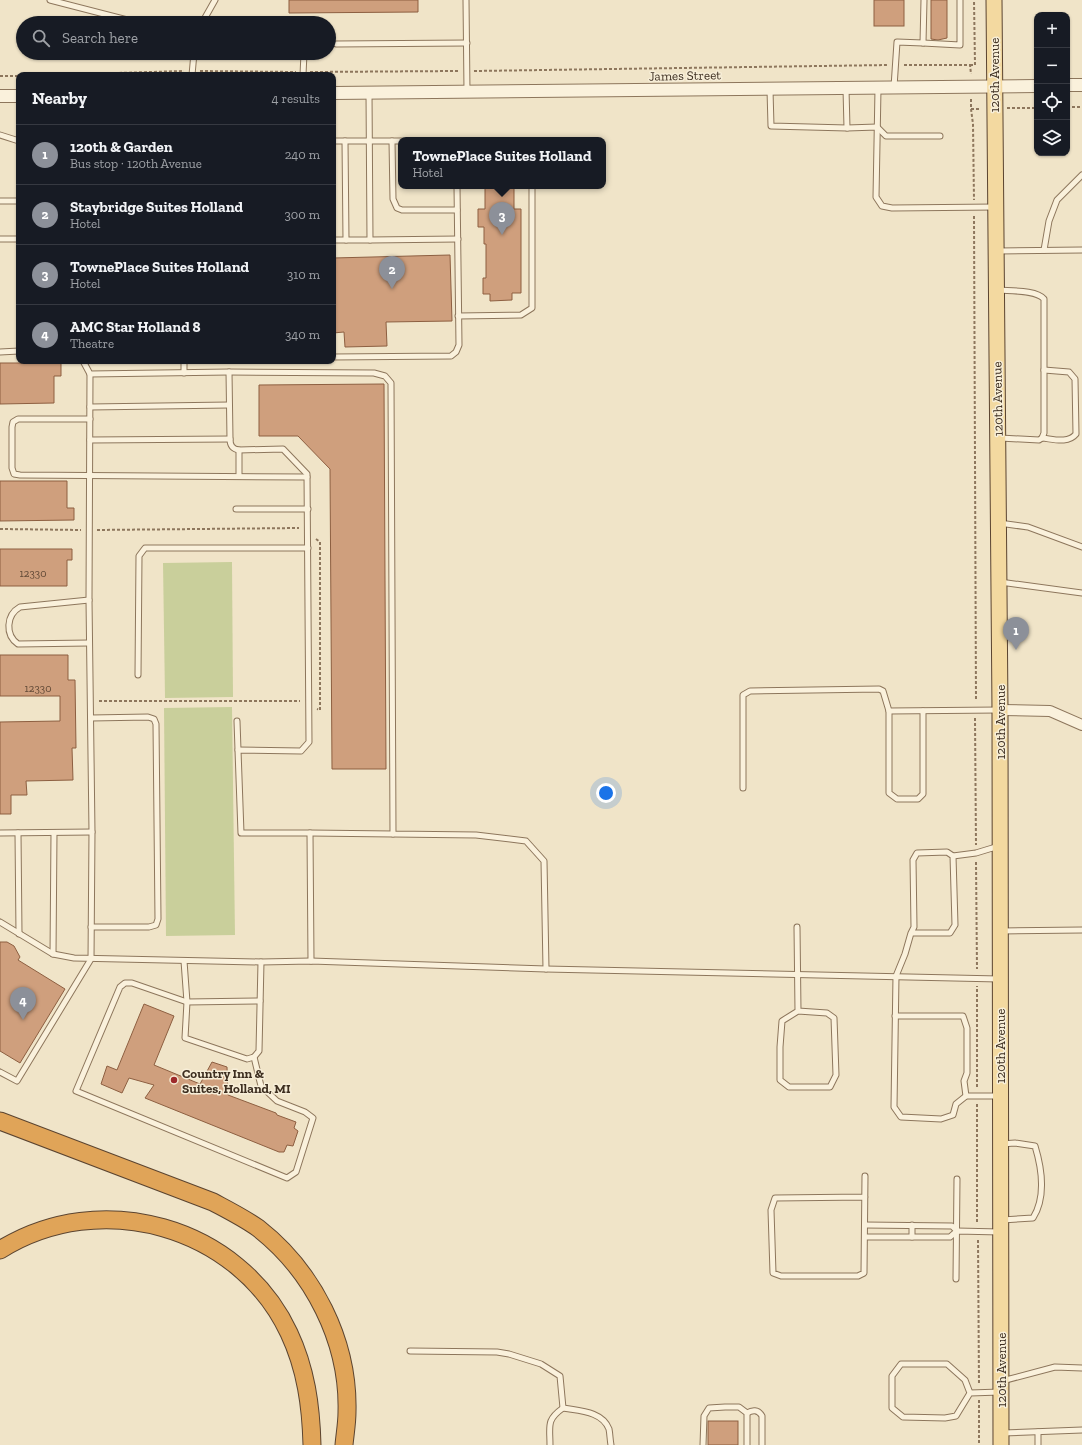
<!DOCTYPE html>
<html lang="en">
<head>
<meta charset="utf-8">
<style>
	:root { --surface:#171b24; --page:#242831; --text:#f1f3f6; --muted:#9ea1a6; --line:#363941; --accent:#8c9099 }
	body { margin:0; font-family:"Zilla Slab",serif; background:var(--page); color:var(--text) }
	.controls { position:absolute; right:12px; top:12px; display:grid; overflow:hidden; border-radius:8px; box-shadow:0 1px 3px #0004 }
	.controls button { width:36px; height:36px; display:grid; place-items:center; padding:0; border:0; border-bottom:1px solid var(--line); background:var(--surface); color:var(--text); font:20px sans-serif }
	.you { position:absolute; left:606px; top:793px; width:14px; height:14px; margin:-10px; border:3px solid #fff; border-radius:50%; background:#1a73e8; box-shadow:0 0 0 6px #1a73e833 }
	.badge { display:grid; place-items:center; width:26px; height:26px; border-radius:50%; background:var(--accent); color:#fff; font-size:13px; font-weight:700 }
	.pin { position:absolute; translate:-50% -33px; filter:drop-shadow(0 1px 2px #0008) }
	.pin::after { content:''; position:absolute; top:21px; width:14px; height:12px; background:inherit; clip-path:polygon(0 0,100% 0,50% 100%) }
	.popup { position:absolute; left:398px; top:137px; width:208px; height:52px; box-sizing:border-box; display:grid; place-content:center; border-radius:8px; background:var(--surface); filter:drop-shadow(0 1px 3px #0005); font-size:13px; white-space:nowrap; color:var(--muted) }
	.popup b { font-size:15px; color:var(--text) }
	.popup::after { content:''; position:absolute; left:50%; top:100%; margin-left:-8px; border:8px solid transparent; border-top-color:var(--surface) }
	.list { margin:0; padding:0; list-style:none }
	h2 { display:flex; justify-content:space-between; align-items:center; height:52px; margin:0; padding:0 16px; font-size:17px }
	h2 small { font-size:13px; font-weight:400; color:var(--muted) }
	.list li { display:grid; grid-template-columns:26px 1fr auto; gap:12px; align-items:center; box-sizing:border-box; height:60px; padding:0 16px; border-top:1px solid var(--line) }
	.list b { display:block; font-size:15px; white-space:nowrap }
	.list p { margin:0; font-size:13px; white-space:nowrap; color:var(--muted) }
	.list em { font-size:13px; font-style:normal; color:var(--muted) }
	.icon { flex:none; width:22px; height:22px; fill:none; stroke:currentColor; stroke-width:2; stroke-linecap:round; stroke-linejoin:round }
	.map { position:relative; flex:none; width:1082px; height:1445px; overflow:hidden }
	.search { position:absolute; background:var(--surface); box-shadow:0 1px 3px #0004; left:16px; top:16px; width:320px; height:44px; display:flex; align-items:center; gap:10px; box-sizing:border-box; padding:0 14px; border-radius:22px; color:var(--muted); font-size:15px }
	.panel { position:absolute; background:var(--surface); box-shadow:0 1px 3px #0004; left:16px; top:72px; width:320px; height:292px; border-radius:8px }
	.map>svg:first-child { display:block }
	.green { fill:#c9cf9b }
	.building { fill:#cf9f7d; stroke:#8d5f41 }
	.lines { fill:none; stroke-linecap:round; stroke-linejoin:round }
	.service-casing { stroke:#8d765c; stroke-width:7 }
	.minor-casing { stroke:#8d765c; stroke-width:12 }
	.tertiary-casing { stroke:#8d765c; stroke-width:14 }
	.primary-casing { stroke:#5b4430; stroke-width:17 }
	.motorway-casing { stroke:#5b4430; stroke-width:19 }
	.path { stroke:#8d765c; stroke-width:2; stroke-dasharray:3 2; stroke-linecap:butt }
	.service { stroke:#faf1dc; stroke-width:5 }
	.minor { stroke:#faf1dc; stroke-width:10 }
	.tertiary { stroke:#faf1dc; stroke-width:12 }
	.primary { stroke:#f3d9a0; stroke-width:15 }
	.motorway { stroke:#e0a458; stroke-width:17 }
	.poi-dot { fill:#9e2a2b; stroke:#f7eed8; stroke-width:1.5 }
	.labels { text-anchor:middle; stroke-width:3; stroke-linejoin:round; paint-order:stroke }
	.number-label { font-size:11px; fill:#624a37 }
	.street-label { font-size:13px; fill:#3d2e20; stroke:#f7eed8 }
	.poi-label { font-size:13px; font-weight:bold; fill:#3d2e20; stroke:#f7eed8; text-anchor:start }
</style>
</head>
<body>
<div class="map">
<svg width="1082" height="1445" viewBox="0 0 1082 1445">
	<rect width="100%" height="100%" fill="#f0e4c8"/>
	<g class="green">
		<polygon points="232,562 233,697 165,698 163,563"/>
		<polygon points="232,707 235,935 166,936 164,708"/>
	</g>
	<g class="building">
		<polygon points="289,0 418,0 418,12 289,13"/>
		<rect x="874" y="0" width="30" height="26"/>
		<polygon points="931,0 947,0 947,38 938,40 931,39"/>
		<polygon points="485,186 514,186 514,209 521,209 521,293 512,293 512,300 490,301 490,294 483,294 483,278 486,278 486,244 484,244 484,227 478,227 478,209 485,209"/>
		<polygon points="450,255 452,321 386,322 387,346 345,347 344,332 333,333 333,258"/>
		<polygon points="0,363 61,363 61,376 54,376 54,403 0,404"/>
		<polygon points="384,384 386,769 332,769 330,469 298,436 259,436 259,385"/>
		<polygon points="0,481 67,481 67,508 74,508 74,520 0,521"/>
		<polygon points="0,549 72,549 72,560 67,560 67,586 0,586"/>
		<polygon points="0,655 68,655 68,680 75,680 76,748 72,748 73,780 26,781 27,795 11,795 11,814 0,814 0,722 60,721 60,696 0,696"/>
		<polygon points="0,942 7,942 14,946 20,957 18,960 65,989 20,1063 0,1051"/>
		<polygon points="144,1004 174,1016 154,1065 200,1084 212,1062 227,1067 228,1095 276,1113 277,1115 296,1122 294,1128 298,1131 293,1146 287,1145 284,1152 279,1152 145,1098 154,1085 129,1078 122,1093 101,1084 107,1066 117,1070"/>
		<rect x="708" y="1421" width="30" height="24"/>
	</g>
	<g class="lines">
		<defs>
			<g id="service">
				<polyline points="50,0 139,23"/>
				<polyline points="466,0 467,91"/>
				<polyline points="202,23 215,0"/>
				<polyline points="304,23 304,22"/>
				<polyline points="923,43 960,45 960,0"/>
				<polyline points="336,44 467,43"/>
				<polyline points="192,75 194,53"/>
				<polyline points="303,75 304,53"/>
				<polyline points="894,87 897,42 923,43 924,0"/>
				<polyline points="846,89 847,128"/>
				<polyline points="878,89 876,197 882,206 892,208 995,207"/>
				<polyline points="770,90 771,126 847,128 877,127 886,136 940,136"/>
				<polyline points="0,135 19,141"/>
				<polyline points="333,141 401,141"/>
				<polyline points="345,141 346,240"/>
				<polyline points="392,141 393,199 397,208 402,210 457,210"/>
				<polyline points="0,201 19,201"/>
				<polyline points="0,239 19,239"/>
				<polyline points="333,240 370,240 369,93"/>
				<polyline points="370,240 458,239"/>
				<polyline points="1044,250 1049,221 1057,200 1082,175"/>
				<polyline points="998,251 1082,250"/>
				<path d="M 999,290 C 1011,291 1037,290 1044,299 L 1044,433 L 1042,438 L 1039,440 L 1000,438"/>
				<polyline points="458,316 521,315 532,308 532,186"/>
				<polyline points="0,352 19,351"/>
				<polyline points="333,357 451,356 456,352 459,345 457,186"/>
				<polyline points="83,361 90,374 229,372 374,373 385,376 391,383 393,834 476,835 526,841 544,861 546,969"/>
				<polyline points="184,361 184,373"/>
				<path d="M 229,372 L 230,439 C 230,445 232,449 239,450 L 283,449 L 307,474 L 309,742 L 301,751 L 238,750 L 241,833 L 310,833 L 311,961"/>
				<polyline points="90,407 229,405"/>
				<polyline points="90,419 18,419 13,422 12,427 12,468 14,474 20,475 307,477"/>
				<path d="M 1042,438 C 1053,439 1068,444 1076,434 L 1075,379 L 1069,372 L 1044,370"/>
				<polyline points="90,440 230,439"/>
				<polyline points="239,476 239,450"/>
				<polyline points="236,509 308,509"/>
				<polyline points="999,523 1028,527 1082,547"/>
				<polyline points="1000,582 1082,593"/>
				<path d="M 89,600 L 20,607 C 6,615 5,635 18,644 L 89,643"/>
				<polyline points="138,675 139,556 145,548 308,548"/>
				<polyline points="889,711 889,793 897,799 918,799 923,794 923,711"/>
				<polyline points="91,718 148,717 154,719 156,724 158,919 156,925 149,927 91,927"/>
				<polyline points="237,721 238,750"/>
				<polyline points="743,788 743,695 750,691 879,689 883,691 889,711 999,710"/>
				<polyline points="0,833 92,832"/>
				<polyline points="18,833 19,934"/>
				<polyline points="310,833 393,834"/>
				<polyline points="953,856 976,853 999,846"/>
				<polyline points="0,922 53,954 74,958 261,962 311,961 546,969 999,979"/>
				<polyline points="797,927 798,1011 782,1021 780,1047 780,1080 789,1087 830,1087 836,1075 834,1018 827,1013 798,1011"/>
				<polyline points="1001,931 1082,930"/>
				<polyline points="911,933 914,927 913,860 917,853 947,852 953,856 955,925 950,933 911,933 905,954 896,976 894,1107 901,1117 941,1119 953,1115 956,1104 966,1096 998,1096"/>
				<polyline points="53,954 54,833"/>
				<polyline points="184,961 187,1002 185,1038 247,1059 254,1057 259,1051 261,962"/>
				<polyline points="895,1016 963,1016 967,1028 967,1073 964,1081 966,1096"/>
				<polyline points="254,1057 261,1086 277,1101 305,1112 313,1118 296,1172 287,1178 76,1091 120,987 125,983 132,983 187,1002 260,1001"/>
				<polyline points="0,1072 17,1081 91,959 92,832 89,600 90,374"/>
				<path d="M 1001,1144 L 1015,1143 L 1035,1146 C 1042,1169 1046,1197 1033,1218 L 1002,1220"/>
				<polyline points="865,1197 775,1198 771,1210 773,1273 781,1276 858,1276 864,1273 865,1176"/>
				<polyline points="865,1225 952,1226 957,1231"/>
				<polyline points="912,1225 912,1237"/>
				<polyline points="865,1237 950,1237 957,1231 1000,1232"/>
				<polyline points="956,1279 957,1179"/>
				<polyline points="410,1351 497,1352 509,1354 541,1364 560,1376 563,1408"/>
				<polyline points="1002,1381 1055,1367 1082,1368"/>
				<polyline points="970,1393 956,1416 945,1418 903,1417 892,1408 892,1376 901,1364 947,1364 965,1380 970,1393 1000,1392"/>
				<path d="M 747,1413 C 752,1410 758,1409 762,1416 L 762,1445"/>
				<polyline points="1038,1432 1038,1445"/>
				<polyline points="1003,1433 1082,1430"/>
				<path d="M 550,1445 C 550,1426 546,1420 563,1408 C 579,1411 602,1411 609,1429 C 610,1434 610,1440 611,1445"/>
				<polyline points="703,1445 704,1416 709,1408 725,1407 739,1407 747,1413 747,1445"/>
			</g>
			<polyline id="minor" points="1000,710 1050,711 1082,725"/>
			<g id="tertiary">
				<polyline points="1067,85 1082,85"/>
				<polyline points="333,93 1037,86"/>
				<polyline points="0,96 19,96"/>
			</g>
			<polyline id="primary" points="994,0 1000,710 1001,1445"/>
			<g id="motorway">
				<path d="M 0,1121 L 213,1202 C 228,1210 244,1218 258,1228 C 313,1271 349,1341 347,1412 C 347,1423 345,1434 344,1445"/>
				<path d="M 0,1250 C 100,1187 239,1226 289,1333 C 306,1369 311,1406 312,1445"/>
			</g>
		</defs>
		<use href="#service" class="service-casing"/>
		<use href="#minor" class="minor-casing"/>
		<use href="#tertiary" class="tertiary-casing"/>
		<use href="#primary" class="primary-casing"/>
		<use href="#motorway" class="motorway-casing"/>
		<g class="path">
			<polyline points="904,65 970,65 971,74"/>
			<polyline points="970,65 975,65 974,0"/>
			<polyline points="200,71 296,72"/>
			<polyline points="474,71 888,65"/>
			<polyline points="310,72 458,71"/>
			<polyline points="49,75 184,71"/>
			<polyline points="0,76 19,76"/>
			<polyline points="971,99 971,109 981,109"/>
			<polyline points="1067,107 1082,107"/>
			<polyline points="1007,108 1037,108"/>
			<polyline points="971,109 973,124 974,200"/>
			<polyline points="974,216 976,701"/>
			<polyline points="0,529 81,530"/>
			<polyline points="97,530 299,528"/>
			<polyline points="316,539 320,542 320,710 317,709"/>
			<polyline points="99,701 300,701"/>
			<polyline points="975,718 976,845"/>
			<polyline points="976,862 977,969"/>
			<polyline points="977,1087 977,986"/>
			<polyline points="977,1104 977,1223"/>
			<polyline points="978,1240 979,1385"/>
			<polyline points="979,1400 979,1445"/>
		</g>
		<use href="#service" class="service"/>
		<use href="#minor" class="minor"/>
		<use href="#tertiary" class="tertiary"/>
		<use href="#primary" class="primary"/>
		<use href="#motorway" class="motorway"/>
	</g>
	<circle class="poi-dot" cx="174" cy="1080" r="4"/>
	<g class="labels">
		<g class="number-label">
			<text x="33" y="577">12330</text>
			<text x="38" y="692">12330</text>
		</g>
		<g class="street-label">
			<text transform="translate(685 75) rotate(-1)" y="5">James Street</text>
			<text transform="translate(994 75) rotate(-90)" y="5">120th Avenue</text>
			<text transform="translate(997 399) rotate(-91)" y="5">120th Avenue</text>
			<text transform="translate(1000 722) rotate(-90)" y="5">120th Avenue</text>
			<text transform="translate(1000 1046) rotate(-90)" y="5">120th Avenue</text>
			<text transform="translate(1001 1370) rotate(-90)" y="5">120th Avenue</text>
		</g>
		<g class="poi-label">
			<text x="182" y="1078">Country Inn &amp;<tspan x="182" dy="15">Suites, Holland, MI</tspan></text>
		</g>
	</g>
</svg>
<div class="controls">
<button>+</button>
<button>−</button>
<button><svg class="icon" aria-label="locate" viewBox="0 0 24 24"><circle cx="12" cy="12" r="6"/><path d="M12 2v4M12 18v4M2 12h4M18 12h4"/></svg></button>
<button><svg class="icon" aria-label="layers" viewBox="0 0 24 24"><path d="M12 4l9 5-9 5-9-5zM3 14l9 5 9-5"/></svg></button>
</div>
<div class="you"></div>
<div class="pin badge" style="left:1016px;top:650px">1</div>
<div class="pin badge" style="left:392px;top:289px">2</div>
<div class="pin badge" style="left:502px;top:235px">3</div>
<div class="popup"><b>TownePlace Suites Holland</b>Hotel</div>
<div class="pin badge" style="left:23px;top:1020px">4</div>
<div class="search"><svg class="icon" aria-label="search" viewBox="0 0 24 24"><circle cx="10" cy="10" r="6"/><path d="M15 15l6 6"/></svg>Search here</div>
<section class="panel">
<h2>Nearby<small>4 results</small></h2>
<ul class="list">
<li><span class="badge">1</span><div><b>120th &amp; Garden</b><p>Bus stop · 120th Avenue</p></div><em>240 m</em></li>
<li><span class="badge">2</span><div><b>Staybridge Suites Holland</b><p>Hotel</p></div><em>300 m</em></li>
<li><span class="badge">3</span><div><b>TownePlace Suites Holland</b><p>Hotel</p></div><em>310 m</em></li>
<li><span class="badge">4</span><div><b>AMC Star Holland 8</b><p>Theatre</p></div><em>340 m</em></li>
</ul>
</section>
</div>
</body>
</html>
